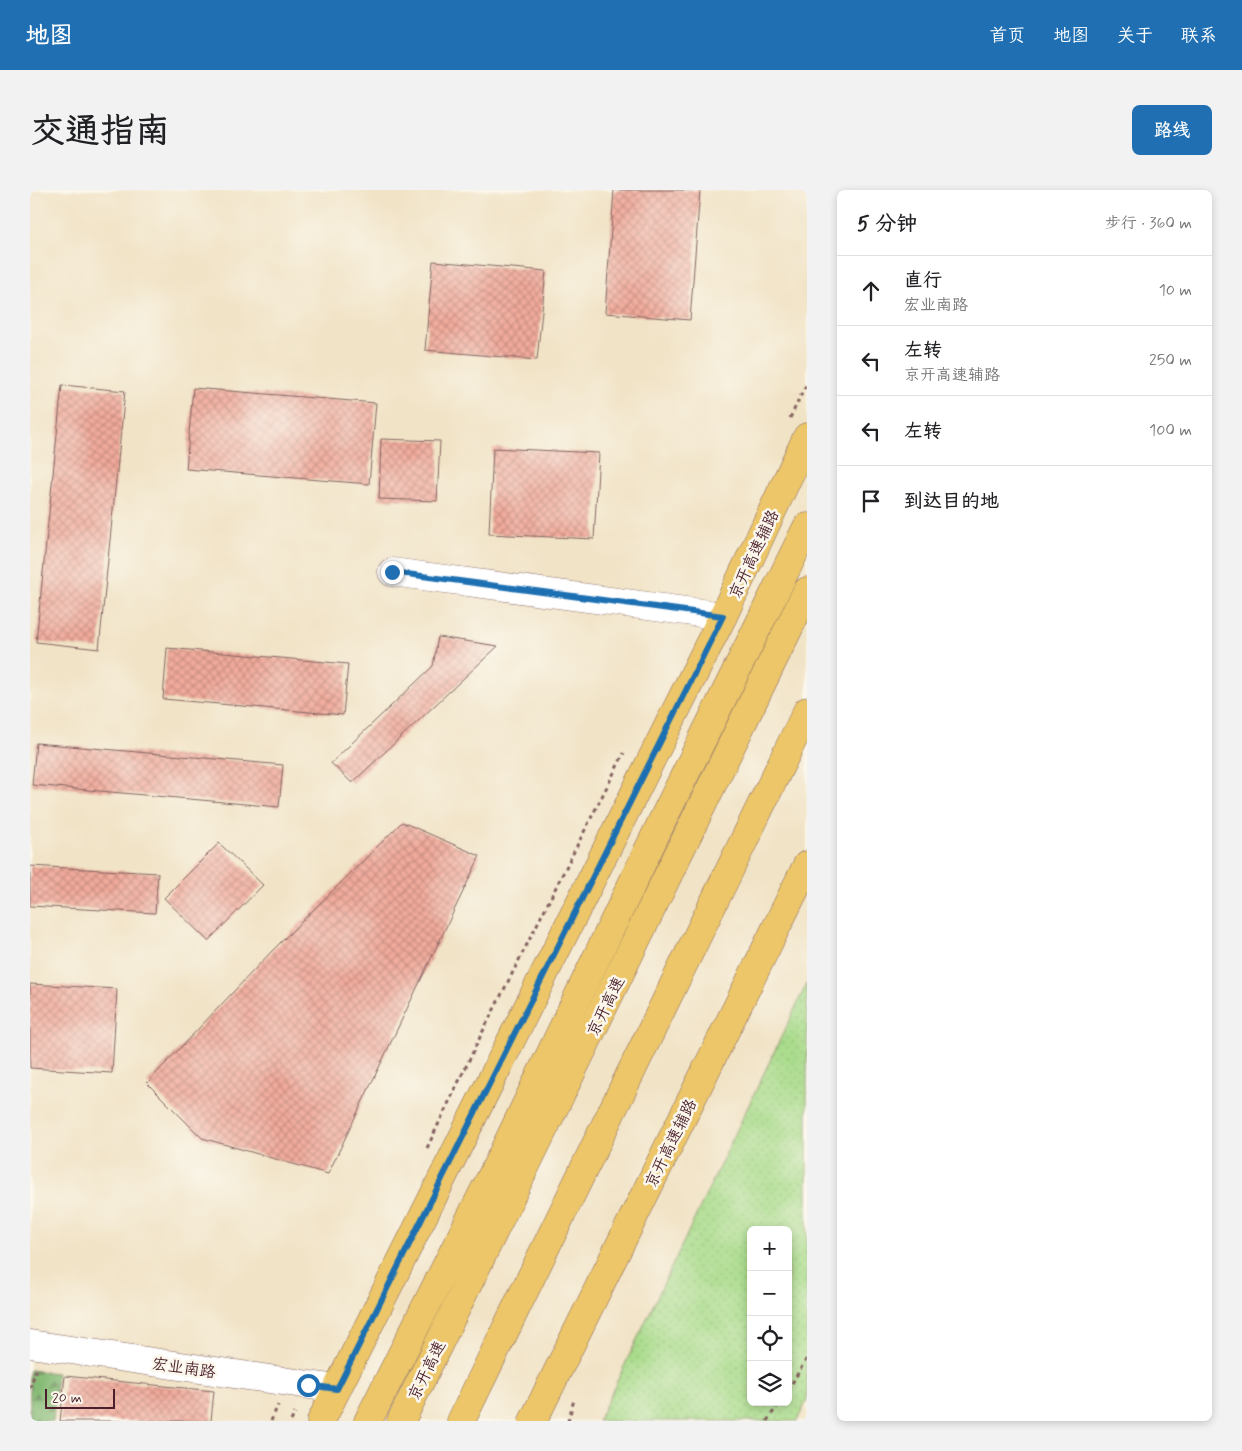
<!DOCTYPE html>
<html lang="zh">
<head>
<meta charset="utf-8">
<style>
	:root { --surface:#fff; --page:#f2f2f2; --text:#202124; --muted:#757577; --line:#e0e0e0; --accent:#1f6fb2 }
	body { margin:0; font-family:Mynerve,"LXGW WenKai TC",sans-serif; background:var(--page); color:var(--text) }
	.controls { position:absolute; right:15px; bottom:15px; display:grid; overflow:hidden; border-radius:8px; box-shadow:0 2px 8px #0003 }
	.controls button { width:45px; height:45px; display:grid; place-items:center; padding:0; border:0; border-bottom:1px solid var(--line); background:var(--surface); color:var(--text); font:25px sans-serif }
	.scale { position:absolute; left:15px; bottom:12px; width:70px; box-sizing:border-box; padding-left:5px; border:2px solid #4a1f2b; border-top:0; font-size:14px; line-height:18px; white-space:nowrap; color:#4a1f2b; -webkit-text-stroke:4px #fbf7ec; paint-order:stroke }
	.stop { position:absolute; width:15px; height:15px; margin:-11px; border:4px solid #1f6fb2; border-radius:50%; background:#fff }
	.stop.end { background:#1f6fb2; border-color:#fff; box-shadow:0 1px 5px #0008 }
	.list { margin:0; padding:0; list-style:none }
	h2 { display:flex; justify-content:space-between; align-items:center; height:65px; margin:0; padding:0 20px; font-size:21px }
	h2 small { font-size:16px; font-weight:400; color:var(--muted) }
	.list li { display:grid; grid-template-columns:32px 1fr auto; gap:15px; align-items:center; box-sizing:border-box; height:70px; padding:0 20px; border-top:1px solid var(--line) }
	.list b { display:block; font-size:19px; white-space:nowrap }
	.list p { margin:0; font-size:16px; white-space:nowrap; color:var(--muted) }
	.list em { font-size:16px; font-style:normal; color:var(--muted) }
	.icon { flex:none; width:28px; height:28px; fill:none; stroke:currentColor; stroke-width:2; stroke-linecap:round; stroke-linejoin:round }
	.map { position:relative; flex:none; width:777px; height:1231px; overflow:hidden; border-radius:8px }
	header { display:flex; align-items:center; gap:30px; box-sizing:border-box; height:70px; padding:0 25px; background:var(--accent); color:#fff }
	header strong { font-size:24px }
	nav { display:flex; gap:28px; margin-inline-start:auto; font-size:18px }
	.intro { display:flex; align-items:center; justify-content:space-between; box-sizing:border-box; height:120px; padding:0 30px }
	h1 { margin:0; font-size:35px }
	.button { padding:12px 22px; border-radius:8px; background:var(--accent); color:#fff; font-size:18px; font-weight:700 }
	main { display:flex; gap:30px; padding:0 30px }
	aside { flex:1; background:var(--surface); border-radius:8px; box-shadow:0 2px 8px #0003 }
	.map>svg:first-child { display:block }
	.forest { fill:url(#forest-firs); stroke:#686d50 }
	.park { fill:url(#park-dots); stroke:#797d5a; fill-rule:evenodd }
	.building { fill:url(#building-cross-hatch) }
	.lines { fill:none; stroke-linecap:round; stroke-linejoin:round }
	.minor-casing { stroke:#846461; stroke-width:29 }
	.major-casing { stroke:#846461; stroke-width:29 }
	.highway-casing { stroke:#846461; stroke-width:29 }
	.path { stroke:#846461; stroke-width:3; stroke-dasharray:4 4; stroke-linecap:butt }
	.minor { stroke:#fff; stroke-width:28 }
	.major { stroke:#ecc669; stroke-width:28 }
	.highway { stroke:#ecc669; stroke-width:28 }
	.route { stroke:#1f6fb2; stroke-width:6 }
	.labels { text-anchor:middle; stroke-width:5; stroke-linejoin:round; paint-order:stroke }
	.street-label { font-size:16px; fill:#4a1f2b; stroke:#fbf7ec }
</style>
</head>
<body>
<header>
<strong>地图</strong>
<nav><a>首页</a><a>地图</a><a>关于</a><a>联系</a></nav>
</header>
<div class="intro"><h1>交通指南</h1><a class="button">路线</a></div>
<main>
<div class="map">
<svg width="777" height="1231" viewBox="0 0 777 1231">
	<defs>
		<pattern id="forest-firs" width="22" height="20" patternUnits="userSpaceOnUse" patternTransform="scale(1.25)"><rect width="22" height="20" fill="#86bb76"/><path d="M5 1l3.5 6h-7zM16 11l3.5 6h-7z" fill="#709761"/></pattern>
		<pattern id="park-dots" width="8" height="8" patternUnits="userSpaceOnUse" patternTransform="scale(1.25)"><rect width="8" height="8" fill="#a8db8a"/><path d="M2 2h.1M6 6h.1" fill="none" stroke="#92bc77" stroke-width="1.8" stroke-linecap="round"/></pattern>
		<pattern id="building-cross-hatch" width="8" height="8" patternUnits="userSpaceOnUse" patternTransform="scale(1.25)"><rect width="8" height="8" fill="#f1ab9c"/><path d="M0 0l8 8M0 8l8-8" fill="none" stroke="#c58b7f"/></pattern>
	</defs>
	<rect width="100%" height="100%" fill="#fbf7ec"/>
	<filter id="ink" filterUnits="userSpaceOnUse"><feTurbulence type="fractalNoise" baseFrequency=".02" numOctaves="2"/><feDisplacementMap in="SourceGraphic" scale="10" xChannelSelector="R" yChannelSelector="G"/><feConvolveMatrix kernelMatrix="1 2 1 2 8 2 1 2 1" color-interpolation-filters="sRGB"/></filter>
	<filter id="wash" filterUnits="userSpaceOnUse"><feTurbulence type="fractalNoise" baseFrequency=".0096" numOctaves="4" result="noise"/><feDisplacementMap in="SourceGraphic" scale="20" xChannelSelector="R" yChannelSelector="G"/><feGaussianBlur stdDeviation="1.12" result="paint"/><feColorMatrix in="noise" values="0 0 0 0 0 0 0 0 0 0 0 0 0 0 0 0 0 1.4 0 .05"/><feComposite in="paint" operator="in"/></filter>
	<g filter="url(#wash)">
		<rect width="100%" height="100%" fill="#f1e3c6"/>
		<polygon class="forest" points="0,1180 27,1183 23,1231 0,1231"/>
		<path class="park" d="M 777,793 L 777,1210 L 767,1231 L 568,1231 ZM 721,1040 L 758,1040 L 758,1212 L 721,1212 Z"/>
		<g id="blocks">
			<g class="building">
				<polygon points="584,0 670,0 660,130 575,123"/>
				<polygon points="403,71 516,81 507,170 395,160"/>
				<polygon points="32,195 95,201 69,459 6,452"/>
				<polygon points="163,198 346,213 339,294 156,279"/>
				<polygon points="351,249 410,251 407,311 349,309"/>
				<polygon points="463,258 569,263 564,349 459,344"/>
				<polygon points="408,447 468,456 322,593 301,573 403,476"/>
				<polygon points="137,458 318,474 313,525 133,509"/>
				<polygon points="6,553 253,575 249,617 2,595"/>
				<polygon points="372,632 450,666 298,984 172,948 117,893 241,762"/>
				<polygon points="189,653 233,695 178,751 134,708"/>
				<polygon points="0,676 128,683 125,723 0,716"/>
				<polygon points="0,794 87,799 82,883 0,878"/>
				<polygon points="35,1186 184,1201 181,1231 30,1231"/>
			</g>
		</g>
	</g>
	<g filter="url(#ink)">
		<use href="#blocks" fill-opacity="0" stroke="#846461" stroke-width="1"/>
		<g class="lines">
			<defs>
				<g id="minor">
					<polyline points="362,382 693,426"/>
					<polyline points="0,1154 307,1199"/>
				</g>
				<g id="major">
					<polyline points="291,1231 693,426 777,247"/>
					<polyline points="503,1231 777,675"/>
				</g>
				<g id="highway">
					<polyline points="338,1231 466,977 635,625 777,337"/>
					<polyline points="371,1231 777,401"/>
					<polyline points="431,1231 777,521"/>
				</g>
			</defs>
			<use href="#minor" class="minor-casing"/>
			<use href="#major" class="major-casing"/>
			<use href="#highway" class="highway-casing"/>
			<g class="path">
				<polyline points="760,228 777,193"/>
				<polyline points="397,958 452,843 594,563"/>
				<polyline points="0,1198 6,1180"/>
				<polyline points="758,1200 777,1168"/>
				<polyline points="241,1231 248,1215"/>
				<polyline points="261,1231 265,1223"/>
				<polyline points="538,1231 544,1210"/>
				<polyline points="737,1231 750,1212"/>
			</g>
			<use href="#minor" class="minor"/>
			<use href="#major" class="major"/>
			<use href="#highway" class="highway"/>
		</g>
	</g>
	<g class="lines" filter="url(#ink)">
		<polyline class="route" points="278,1195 307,1199 693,426 362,382"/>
	</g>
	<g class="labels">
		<g class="street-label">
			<text transform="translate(723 364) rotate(-65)" y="6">京开高速辅路</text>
			<text transform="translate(575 816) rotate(-64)" y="6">京开高速</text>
			<text transform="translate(640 953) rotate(-64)" y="6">京开高速辅路</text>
			<text transform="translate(154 1177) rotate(8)" y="6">宏业南路</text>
			<text transform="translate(396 1180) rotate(-64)" y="6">京开高速</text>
		</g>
	</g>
</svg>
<div class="controls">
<button>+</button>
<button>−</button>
<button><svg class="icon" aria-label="locate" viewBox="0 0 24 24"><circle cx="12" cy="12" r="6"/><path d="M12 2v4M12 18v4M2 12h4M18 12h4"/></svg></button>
<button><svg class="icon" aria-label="layers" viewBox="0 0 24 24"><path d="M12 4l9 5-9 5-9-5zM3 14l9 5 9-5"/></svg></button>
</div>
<div class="scale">20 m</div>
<div class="stop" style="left:278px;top:1195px"></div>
<div class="stop end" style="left:362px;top:382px"></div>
</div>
<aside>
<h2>5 分钟<small>步行 · 360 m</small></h2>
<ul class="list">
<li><svg class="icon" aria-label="ahead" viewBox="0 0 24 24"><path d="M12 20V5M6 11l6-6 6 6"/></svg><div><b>直行</b><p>宏业南路</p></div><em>10 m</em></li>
<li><svg class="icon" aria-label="left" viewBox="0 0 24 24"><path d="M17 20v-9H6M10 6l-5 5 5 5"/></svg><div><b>左转</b><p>京开高速辅路</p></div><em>250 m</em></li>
<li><svg class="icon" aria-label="left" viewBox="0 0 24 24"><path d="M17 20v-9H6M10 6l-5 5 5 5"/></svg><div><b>左转</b></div><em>100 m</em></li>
<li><svg class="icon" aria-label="arrive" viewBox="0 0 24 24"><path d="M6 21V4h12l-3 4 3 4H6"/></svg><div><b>到达目的地</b></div></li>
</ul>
</aside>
</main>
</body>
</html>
